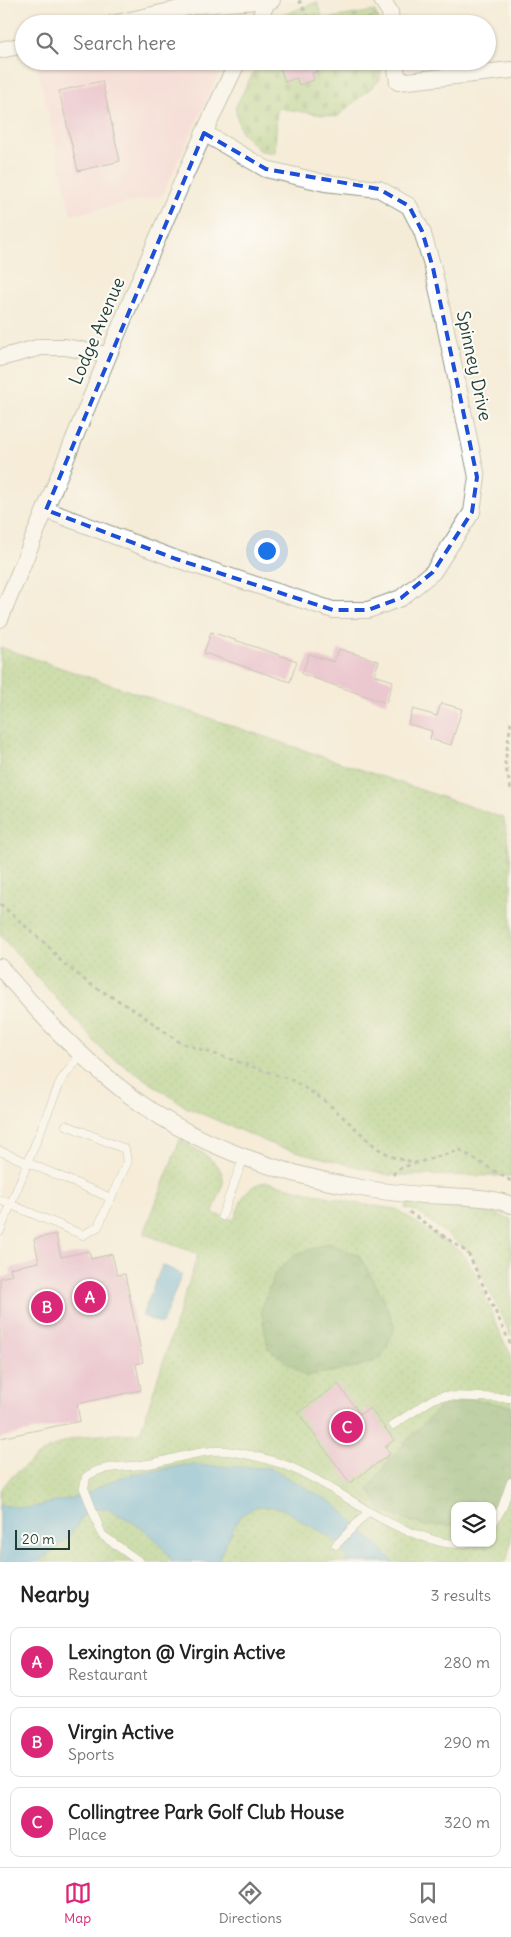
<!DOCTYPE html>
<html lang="en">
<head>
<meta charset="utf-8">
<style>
	:root { --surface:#fff; --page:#f2f2f2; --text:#222; --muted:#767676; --line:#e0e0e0; --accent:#db2777 }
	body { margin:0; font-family:Delius,sans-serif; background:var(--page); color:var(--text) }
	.controls { position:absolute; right:15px; bottom:15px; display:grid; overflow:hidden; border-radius:10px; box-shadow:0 1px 4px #0004 }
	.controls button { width:45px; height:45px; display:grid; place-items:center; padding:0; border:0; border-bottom:1px solid var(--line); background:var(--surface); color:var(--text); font:25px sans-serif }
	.scale { position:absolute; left:15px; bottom:12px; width:55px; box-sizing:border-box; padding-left:5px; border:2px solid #1f3d34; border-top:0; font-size:14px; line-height:18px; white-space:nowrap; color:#1f3d34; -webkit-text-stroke:4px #fdfcf7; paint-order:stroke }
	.you { position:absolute; left:266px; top:550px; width:18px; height:18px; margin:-12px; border:4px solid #fff; border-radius:50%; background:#1a73e8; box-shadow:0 0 0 8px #1a73e833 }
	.badge { display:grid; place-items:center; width:32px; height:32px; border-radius:50%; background:var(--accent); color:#fff; font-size:16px; font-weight:700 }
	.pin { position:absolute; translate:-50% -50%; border:2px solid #fff; box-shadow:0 1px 5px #0006 }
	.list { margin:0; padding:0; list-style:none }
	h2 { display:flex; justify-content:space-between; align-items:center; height:65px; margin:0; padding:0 20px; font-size:21px }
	h2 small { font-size:16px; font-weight:400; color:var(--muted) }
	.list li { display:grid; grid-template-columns:32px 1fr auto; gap:15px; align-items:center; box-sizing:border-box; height:70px; margin:0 10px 10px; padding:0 10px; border:1px solid var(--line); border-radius:10px }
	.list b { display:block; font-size:19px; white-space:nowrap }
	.list p { margin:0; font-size:16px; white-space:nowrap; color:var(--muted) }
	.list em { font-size:16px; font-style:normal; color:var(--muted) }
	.icon { flex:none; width:28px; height:28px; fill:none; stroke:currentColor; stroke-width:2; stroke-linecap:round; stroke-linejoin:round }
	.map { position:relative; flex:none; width:511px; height:1562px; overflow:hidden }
	.search { position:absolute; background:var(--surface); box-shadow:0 1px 4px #0004; left:15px; right:15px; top:15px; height:55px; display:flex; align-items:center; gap:12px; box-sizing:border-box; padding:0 18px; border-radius:28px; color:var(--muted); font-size:19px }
	.sheet { height:305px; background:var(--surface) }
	nav { display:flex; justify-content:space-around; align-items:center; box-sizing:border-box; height:70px; border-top:1px solid var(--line); background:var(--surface); font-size:14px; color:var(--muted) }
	nav a { display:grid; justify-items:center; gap:2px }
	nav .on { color:var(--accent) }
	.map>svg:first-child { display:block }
	.built { fill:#f6cfd7 }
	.grass { fill:url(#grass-dots); stroke:#5e8456; fill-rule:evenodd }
	.forest { fill:url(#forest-crowns); stroke:#4e764e }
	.cemetery { fill:url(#cemetery-stones); stroke:#5e8456 }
	.water { fill:#5badd6; stroke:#3d7585 }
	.building { fill:#de9ac4 }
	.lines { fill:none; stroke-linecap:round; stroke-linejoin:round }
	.lane-casing { stroke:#8a9486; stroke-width:9 }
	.street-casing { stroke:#8a9486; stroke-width:18 }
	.path { stroke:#8a9486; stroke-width:3; stroke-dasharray:4 4; stroke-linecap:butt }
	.lane { stroke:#fff; stroke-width:8 }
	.street { stroke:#fff; stroke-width:16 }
	.marked { fill:none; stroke:#1d4ed8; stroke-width:4; stroke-dasharray:10 6; stroke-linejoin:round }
	.labels { text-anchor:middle; stroke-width:4; stroke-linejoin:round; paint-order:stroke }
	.street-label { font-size:18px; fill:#1f3d34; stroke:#fdfcf7 }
</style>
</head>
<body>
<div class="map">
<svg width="511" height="1562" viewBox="0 0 511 1562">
	<defs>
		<pattern id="grass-dots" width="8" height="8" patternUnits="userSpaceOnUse" patternTransform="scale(1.25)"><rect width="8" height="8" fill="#9eca77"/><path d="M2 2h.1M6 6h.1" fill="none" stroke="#80a562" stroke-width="1.8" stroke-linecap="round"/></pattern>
		<pattern id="forest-crowns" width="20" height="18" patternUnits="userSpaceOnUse" patternTransform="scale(1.25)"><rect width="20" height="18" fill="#7eae68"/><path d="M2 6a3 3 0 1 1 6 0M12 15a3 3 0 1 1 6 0" fill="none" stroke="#678f56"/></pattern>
		<pattern id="cemetery-stones" width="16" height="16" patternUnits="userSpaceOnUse" patternTransform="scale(1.25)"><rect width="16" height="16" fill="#9eca77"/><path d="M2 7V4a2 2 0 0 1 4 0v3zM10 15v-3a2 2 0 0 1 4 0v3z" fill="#80a562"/></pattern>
	</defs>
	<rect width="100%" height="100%" fill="#fdfcf7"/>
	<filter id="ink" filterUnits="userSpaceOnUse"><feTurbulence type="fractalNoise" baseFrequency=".02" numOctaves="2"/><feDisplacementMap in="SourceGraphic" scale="10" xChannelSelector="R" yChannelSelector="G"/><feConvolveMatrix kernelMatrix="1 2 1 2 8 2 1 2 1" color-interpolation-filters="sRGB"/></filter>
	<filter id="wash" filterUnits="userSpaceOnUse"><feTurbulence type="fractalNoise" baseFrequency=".0096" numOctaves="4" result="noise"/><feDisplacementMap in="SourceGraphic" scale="20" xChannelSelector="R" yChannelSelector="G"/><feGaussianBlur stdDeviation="1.12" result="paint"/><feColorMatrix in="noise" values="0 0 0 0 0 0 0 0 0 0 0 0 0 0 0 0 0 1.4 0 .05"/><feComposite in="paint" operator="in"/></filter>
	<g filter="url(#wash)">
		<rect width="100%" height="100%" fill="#f5ecd8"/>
		<g class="built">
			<polygon points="248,11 242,24 199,24"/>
			<polygon points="52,61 225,61 162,196 71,215 37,65"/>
		</g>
		<g class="grass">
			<polygon points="0,647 504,818 511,864 511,1176 388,1175 276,1146 186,1107 104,1052 0,935"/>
			<path d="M 180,1139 C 194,1149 226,1162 223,1183 C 221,1193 215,1203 213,1213 L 234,1220 C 241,1201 245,1183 268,1182 L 354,1203 L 396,1209 L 463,1253 L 476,1274 L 503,1341 L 511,1354 L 511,1543 L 506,1562 L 0,1562 L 0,1493 C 6,1480 15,1474 26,1465 C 68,1431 88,1436 140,1433 L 198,1254 L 144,1234 ZM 455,1506 L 492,1506 L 492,1543 L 455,1543 Z"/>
			<polygon points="406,1203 478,1208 511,1219 511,1336 472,1254 418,1212 405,1208"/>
		</g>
		<g class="forest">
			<polygon points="328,1243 359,1255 382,1296 395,1327 382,1358 353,1368 305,1376 268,1348 261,1309 275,1273 295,1255"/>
			<polygon points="471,1399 511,1406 511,1474 496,1503 492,1507 455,1506 455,1525 424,1526 383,1511 369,1490 389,1459 440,1407"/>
		</g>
		<g class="cemetery">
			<polygon points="317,2 323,19 375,11 381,24 277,24 280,16"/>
			<polygon points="259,61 382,61 380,80 337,117 277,108 275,153 260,151 241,132 235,108"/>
		</g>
		<g class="water">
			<polygon points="162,1265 182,1274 162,1324 142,1316"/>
			<path d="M 185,1465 L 270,1468 L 335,1504 L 394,1562 L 347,1562 C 341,1538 322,1533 303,1522 C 295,1517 289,1511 280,1508 C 273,1506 264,1507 257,1506 L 240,1516 L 220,1555 L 219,1562 L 172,1562 C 156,1533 134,1522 105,1508 L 97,1508 L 84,1514 L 69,1537 L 39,1562 L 0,1562 L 0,1505 L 29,1508 L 80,1496 L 121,1477 Z"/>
		</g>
		<g id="blocks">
			<g class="building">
				<polygon points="296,61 338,61 338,64 312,73 314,80 299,85 296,78 285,82 280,67"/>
				<polygon points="102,81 120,161 78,171 59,91"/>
				<polygon points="211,632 297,661 290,682 204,653"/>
				<polygon points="339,649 379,661 374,675 393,681 386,703 302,674 309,654 334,662"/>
				<polygon points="441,703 462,709 451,745 430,739 432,731 408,724 413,709 437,716"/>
				<polygon points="56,1234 61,1257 89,1251 91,1259 112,1254 117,1275 125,1274 143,1362 136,1364 141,1390 77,1404 80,1421 0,1438 0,1278 12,1275 10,1268 39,1262 34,1239"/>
				<polygon points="338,1384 360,1414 370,1408 394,1440 385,1447 390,1454 350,1483 298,1413"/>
			</g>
		</g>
	</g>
	<g filter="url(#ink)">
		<use href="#blocks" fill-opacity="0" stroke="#8a9486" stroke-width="1"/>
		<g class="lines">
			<defs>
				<g id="lane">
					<polyline points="66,1125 125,1149 127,1163 111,1198"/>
					<polyline points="0,1151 111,1198 98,1227 83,1235 0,1200"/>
					<polyline points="222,1216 244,1157"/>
					<polyline points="0,1231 61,1080 81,1055"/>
					<polyline points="393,1425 433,1399 442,1396 511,1398"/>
					<polyline points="492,1525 502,1508 511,1482"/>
					<polyline points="336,1545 368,1512"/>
					<path d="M 140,1562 L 102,1535 L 84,1488 L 86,1477 C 102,1464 128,1468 148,1464 C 178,1459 204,1447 234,1452 C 257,1456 282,1462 303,1473 C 341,1491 373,1519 413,1533 C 431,1539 445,1546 465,1543"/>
				</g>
				<g id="street">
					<polyline points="382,0 390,12 391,24"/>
					<polyline points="112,24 198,5 272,0"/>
					<polyline points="257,24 268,0"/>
					<polyline points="0,50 24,45"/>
					<polyline points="395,61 398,82 511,70"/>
					<polyline points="0,358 41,347 65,347 108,355"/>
					<polyline points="46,510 176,559 333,610 368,610 401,598 433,572 472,512 477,477 433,268 422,231 409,206 379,189 325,183 266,169 204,133"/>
					<path d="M 0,619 C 78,433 150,243 238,61"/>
					<path d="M 0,967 C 42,1017 87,1065 140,1103 C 203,1148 285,1175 361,1188 C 389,1193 419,1195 448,1196 C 467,1197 493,1197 511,1205"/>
				</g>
			</defs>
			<use href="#lane" class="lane-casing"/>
			<use href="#street" class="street-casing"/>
			<g class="path">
				<polyline points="299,0 309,20 324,24"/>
				<polyline points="328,24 374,17"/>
				<polyline points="511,722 505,763 511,790"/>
				<polyline points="0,904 49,947 62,962 90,984 136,1011 179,1042 292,1080 324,1100 377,1148 395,1158 418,1163"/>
				<polyline points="393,1175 396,1171 403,1167 460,1150 511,1181"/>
				<polyline points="409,1212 468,1253 511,1345"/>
			</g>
			<use href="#lane" class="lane"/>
			<use href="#street" class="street"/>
		</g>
	</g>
	<path d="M0 0H511V1562H0ZM 204,133 L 266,169 L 379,189 L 409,206 L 422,231 L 433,268 L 477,477 L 472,512 L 433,572 L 401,598 L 368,610 L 333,610 L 176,559 L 46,510 Z" fill="#f5ecd8" fill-opacity=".55" fill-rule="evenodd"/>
	<path class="marked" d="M 204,133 L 266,169 L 379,189 L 409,206 L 422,231 L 433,268 L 477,477 L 472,512 L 433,572 L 401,598 L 368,610 L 333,610 L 176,559 L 46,510 Z"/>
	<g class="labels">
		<g class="street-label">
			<text transform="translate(97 331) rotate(-67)" y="6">Lodge Avenue</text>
			<text transform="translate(474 366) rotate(78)" y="6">Spinney Drive</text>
		</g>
	</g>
</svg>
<div class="controls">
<button><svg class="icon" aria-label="layers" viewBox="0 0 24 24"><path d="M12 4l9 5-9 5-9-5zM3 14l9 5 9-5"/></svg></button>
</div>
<div class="scale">20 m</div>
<div class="you"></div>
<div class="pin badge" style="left:90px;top:1297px">A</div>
<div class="pin badge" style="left:47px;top:1307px">B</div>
<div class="pin badge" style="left:347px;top:1427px">C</div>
<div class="search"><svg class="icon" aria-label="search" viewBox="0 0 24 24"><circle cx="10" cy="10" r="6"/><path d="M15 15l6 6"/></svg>Search here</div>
</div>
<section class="sheet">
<h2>Nearby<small>3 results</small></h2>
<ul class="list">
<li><span class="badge">A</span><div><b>Lexington @ Virgin Active</b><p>Restaurant</p></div><em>280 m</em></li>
<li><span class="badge">B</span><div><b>Virgin Active</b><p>Sports</p></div><em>290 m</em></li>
<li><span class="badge">C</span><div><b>Collingtree Park Golf Club House</b><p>Place</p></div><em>320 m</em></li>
</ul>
</section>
<nav>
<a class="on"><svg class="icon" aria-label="map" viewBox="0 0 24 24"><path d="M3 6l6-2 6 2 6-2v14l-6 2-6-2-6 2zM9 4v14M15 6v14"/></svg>Map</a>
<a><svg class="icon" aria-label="directions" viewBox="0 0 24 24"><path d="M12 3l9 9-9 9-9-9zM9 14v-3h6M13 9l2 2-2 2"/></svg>Directions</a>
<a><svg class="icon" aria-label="saved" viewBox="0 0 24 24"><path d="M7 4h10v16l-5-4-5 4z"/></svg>Saved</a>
</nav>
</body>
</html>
